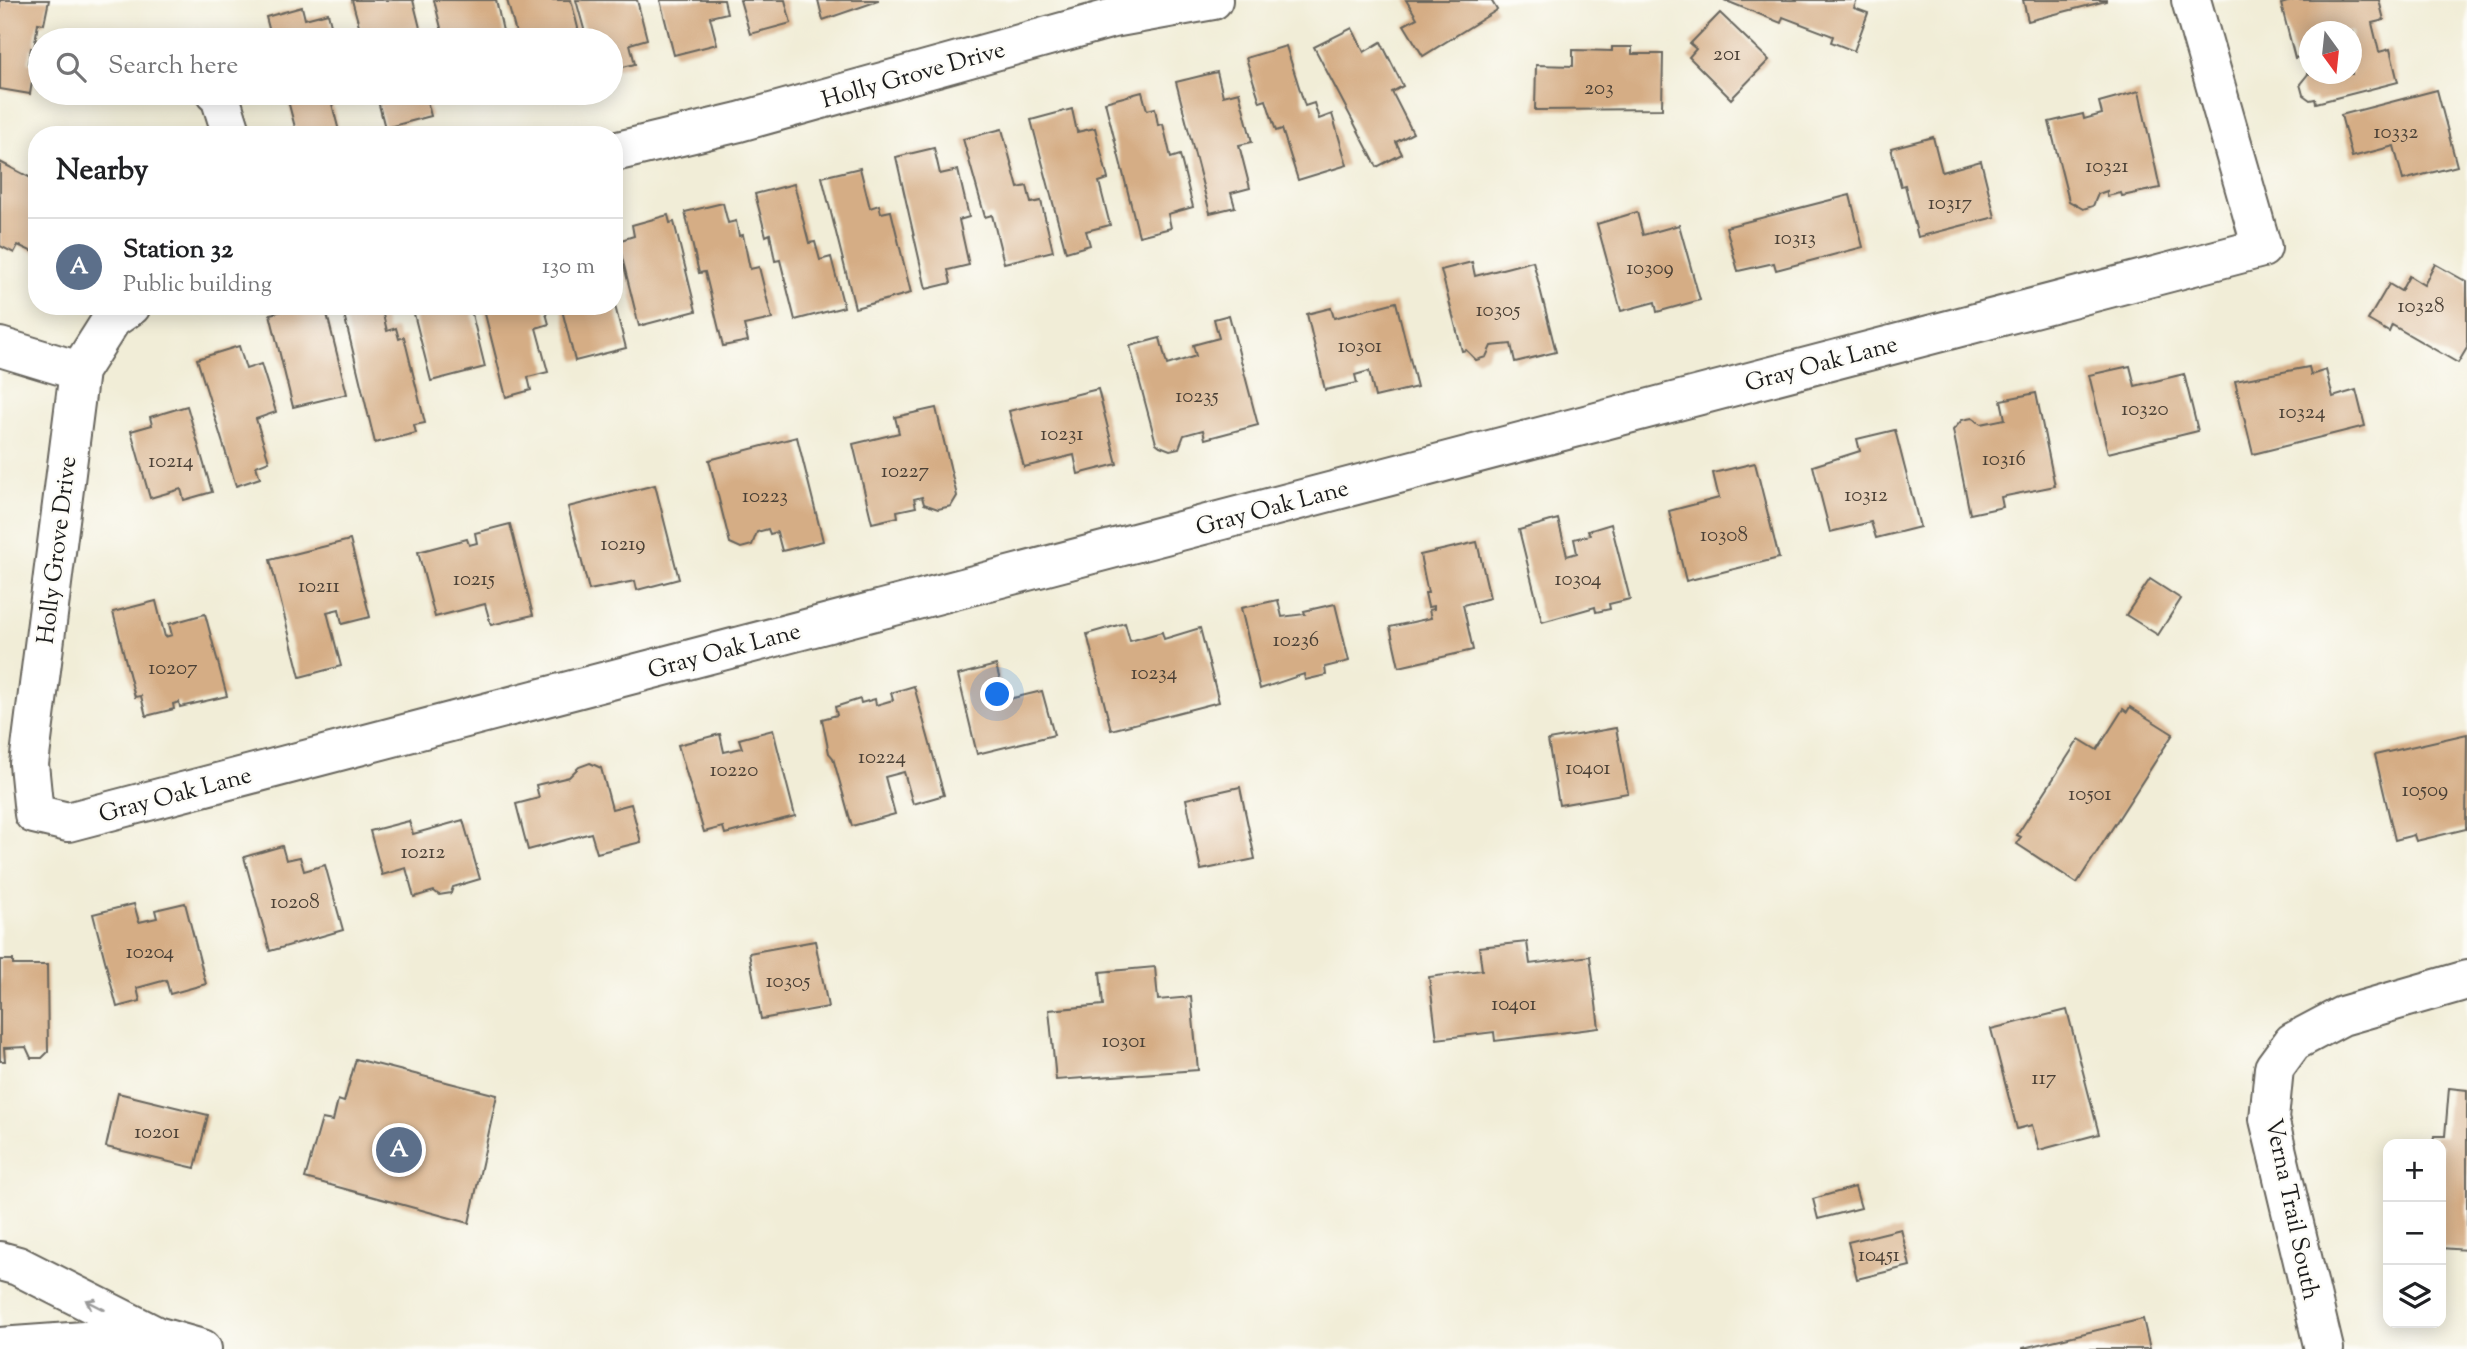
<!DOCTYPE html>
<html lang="en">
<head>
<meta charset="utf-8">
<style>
	:root { --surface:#fff; --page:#f6f6f6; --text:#202124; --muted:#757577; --line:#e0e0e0; --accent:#db2777 }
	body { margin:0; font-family:"Sorts Mill Goudy",serif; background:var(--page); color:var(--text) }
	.controls { position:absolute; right:21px; bottom:21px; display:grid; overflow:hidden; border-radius:14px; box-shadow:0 4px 18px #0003 }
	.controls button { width:63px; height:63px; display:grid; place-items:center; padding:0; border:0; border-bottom:2px solid var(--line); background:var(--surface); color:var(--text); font:35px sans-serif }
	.compass { position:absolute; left:2299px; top:21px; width:63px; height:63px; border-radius:50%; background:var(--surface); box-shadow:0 4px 18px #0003; rotate:165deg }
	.you { position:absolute; left:998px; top:695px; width:24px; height:24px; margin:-18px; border:5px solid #fff; border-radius:50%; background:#1a73e8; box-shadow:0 0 0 10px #1a73e833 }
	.badge { display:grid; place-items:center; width:46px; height:46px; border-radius:50%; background:var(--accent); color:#fff; font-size:23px; font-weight:700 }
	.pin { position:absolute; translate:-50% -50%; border:4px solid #fff; box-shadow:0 2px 7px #0006 }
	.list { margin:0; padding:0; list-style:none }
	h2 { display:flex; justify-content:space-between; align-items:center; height:91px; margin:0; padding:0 28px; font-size:30px }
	h2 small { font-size:23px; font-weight:400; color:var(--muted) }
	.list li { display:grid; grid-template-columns:46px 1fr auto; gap:21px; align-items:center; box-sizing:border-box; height:98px; padding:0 28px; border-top:2px solid var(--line) }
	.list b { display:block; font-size:26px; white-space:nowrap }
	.list p { margin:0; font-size:23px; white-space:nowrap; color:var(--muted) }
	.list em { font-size:23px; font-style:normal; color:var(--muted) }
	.icon { flex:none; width:38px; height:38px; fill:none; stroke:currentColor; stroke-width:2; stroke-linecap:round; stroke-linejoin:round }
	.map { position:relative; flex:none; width:2467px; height:1349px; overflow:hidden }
	.search { position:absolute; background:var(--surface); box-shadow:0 4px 18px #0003; left:28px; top:28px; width:595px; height:77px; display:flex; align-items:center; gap:18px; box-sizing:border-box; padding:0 24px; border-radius:38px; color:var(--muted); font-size:26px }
	.panel { position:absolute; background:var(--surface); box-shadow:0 4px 18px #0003; left:28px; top:126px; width:595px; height:189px; border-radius:28px }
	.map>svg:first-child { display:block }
	.building { fill:#d5ad85; fill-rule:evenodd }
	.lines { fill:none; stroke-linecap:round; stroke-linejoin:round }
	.minor-casing { stroke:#67655d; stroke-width:42 }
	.major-casing { stroke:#67655d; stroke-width:42 }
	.minor { stroke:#fff; stroke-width:38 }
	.major { stroke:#fff; stroke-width:38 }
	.oneway { stroke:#999 }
	.labels { text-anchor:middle; stroke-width:5; stroke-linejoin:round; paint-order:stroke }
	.number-label { font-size:21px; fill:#4a4036 }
	.street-label { font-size:24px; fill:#1c1c1c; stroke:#fdfcf7 }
</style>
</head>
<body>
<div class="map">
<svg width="2467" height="1349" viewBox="0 0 2467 1349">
	<rect width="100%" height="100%" fill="#fdfcf7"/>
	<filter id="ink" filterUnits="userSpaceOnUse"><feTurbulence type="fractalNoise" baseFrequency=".0143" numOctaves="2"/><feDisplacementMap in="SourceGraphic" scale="14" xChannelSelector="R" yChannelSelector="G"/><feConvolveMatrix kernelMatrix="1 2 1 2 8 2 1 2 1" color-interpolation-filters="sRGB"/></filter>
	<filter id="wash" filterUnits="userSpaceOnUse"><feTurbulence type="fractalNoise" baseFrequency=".00686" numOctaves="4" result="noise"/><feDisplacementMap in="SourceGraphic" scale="28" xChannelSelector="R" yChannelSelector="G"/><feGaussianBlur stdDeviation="1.57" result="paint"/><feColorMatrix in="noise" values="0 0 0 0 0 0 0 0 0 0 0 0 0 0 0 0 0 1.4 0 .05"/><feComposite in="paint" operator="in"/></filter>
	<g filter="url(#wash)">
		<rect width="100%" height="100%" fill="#f1edd7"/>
		<g id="blocks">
			<g class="building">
				<polygon points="0,0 49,0 44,24 38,23 34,49 31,48 28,63 35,64 30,94 0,89"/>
				<polygon points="352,0 413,0 423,40 363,40"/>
				<polygon points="434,0 496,0 505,40 444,40"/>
				<polygon points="507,0 571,0 581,40 518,40"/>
				<polygon points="576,0 637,0 647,39 630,44 635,64 611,70 611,40 587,40"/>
				<polygon points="660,0 724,0 727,13 710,17 717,44 674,55"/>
				<polygon points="740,0 785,0 791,23 750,34"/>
				<polygon points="818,0 878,0 878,1 823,20"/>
				<polygon points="1406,0 1491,0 1497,10 1423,56 1404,25 1417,18"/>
				<polygon points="1724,0 1857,0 1854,8 1868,13 1854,51 1831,42 1833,36 1783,17 1781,23"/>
				<polygon points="2023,0 2106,0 2106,1 2028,21"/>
				<path d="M 2294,0 L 2379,0 L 2384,20 L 2372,23 L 2379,52 L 2390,49 L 2398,82 L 2316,103 L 2315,99 L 2310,100 L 2303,95 L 2300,84 L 2308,74 L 2304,56 L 2295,58 L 2281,4 ZM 2310,32 L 2352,32 L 2352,74 L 2310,74 Z"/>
				<polygon points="302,7 305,19 328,13 335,40 272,40 266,17"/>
				<polygon points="1720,13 1769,60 1731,99 1689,57 1696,49 1690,44"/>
				<polygon points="1352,28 1364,52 1381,42 1403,86 1392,92 1413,133 1396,142 1402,154 1377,167 1314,47"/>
				<polygon points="1286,46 1305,106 1314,103 1319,119 1332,114 1347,165 1298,180 1282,129 1276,131 1266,100 1260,102 1246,58"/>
				<polygon points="1612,47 1632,47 1632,54 1663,54 1662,109 1535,110 1536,65 1573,66 1573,50 1612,51"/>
				<polygon points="1217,72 1223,96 1239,92 1252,142 1239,145 1250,188 1231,193 1235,207 1210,213 1176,82"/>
				<polygon points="2437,90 2457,166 2403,180 2394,146 2352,157 2341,115"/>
				<polygon points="2139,91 2160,188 2122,196 2121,193 2107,196 2107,191 2098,194 2093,206 2083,209 2069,201 2049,122 2083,114 2084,119 2102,114 2099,102"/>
				<polygon points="1142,92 1147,110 1155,108 1158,125 1163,124 1171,158 1180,155 1193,207 1168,214 1171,228 1139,236 1105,102"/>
				<polygon points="286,93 340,93 342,101 332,104 340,135 297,135"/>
				<polygon points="376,93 425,93 431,116 385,128"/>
				<polygon points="1072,109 1077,132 1095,128 1108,179 1099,182 1110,225 1086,231 1090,245 1066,252 1031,120"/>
				<polygon points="1002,129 1018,188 1027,186 1031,203 1041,201 1053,251 1004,263 992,215 985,217 963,139"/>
				<polygon points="1933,137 1942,172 1981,161 1995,217 1918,237 1905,185 1901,186 1891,148"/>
				<polygon points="934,148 940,174 958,170 969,217 959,220 969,265 948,270 951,283 926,289 896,157"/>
				<polygon points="0,162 37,181 37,254 18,245 14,253 0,246"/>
				<polygon points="860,168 870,208 879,205 881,213 891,211 911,293 855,308 822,177"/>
				<polygon points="794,184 809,243 815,242 820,260 831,257 844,307 795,320 780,260 775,261 770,234 766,236 755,194"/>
				<polygon points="1850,195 1863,247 1776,270 1774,263 1738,271 1726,227"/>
				<polygon points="723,203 728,223 736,221 739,236 743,235 750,269 759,267 772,319 744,325 748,341 723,346 705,272 699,273 685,212"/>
				<polygon points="1637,212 1643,235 1679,225 1700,300 1657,312 1655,302 1621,311 1597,224"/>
				<polygon points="668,215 670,223 674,222 696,311 639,326 618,241 634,236 632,225"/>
				<polygon points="1533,261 1556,352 1515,362 1511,344 1491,346 1486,357 1476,360 1466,350 1462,351 1441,270 1472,262 1475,276"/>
				<polygon points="2435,264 2467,282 2467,348 2458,363 2392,325 2389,332 2368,320 2389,284 2401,291 2409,276 2424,285"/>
				<polygon points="1396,302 1417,387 1375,397 1369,371 1355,375 1357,383 1325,390 1307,314 1331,308 1334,318"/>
				<polygon points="303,306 325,306 347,394 293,407 270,314"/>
				<polygon points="342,306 381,306 387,331 396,328 399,339 404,337 425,423 414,425 416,433 375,443"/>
				<polygon points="412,306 470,306 485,367 431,381"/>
				<polygon points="483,306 544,306 549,324 536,328 548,372 528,377 531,390 506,397"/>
				<polygon points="561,306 615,306 626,348 575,361"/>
				<polygon points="1229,315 1258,425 1205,439 1203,430 1184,435 1179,448 1170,450 1160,446 1156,443 1130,346 1160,338 1167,365 1196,356 1193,345 1219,338 1214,319"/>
				<polygon points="239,346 246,369 261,364 276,412 256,419 269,461 256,466 260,478 236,486 197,359"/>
				<polygon points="2130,366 2135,386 2184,374 2198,431 2108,453 2089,375"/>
				<polygon points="2309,367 2311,375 2326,370 2333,397 2356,390 2365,426 2253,454 2235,381"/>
				<polygon points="1098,389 1117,464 1078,474 1074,455 1024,467 1009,411"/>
				<polygon points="2036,393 2055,486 2001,497 2003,507 1970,514 1953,430 1962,420 1972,418 1981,424 2005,419 2001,400"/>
				<polygon points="187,406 212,492 184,500 181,489 150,498 131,431 152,425 150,417"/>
				<polygon points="936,408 957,496 951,506 938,509 924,504 922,497 914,499 916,507 897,511 898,517 872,523 853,444 899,433 895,417"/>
				<polygon points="1895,430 1920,527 1876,538 1871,522 1830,532 1813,466 1860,451 1857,439"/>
				<polygon points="797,437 823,541 782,551 777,532 770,534 768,529 757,532 752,545 741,548 730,543 709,460"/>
				<polygon points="1755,463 1779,558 1686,581 1669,511 1719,498 1713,473"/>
				<polygon points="655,485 679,579 637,590 635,581 589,590 568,507"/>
				<polygon points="1558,519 1567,556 1577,553 1574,539 1590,535 1588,531 1611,524 1630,599 1609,604 1610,609 1596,612 1595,607 1542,622 1519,530"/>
				<polygon points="510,524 533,615 491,625 485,604 435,617 418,552 467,539 469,545 477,543 475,533"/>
				<polygon points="350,540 370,617 342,624 339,609 327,612 341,666 300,677 270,560"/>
				<polygon points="1477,542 1490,598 1463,605 1473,650 1399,667 1390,627 1431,618 1429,610 1434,609 1434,606 1428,607 1425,593 1428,593 1420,555"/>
				<polygon points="2150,579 2181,599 2158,635 2126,615"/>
				<polygon points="1278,600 1282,617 1305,614 1304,611 1335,604 1349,661 1325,667 1326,675 1305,680 1304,674 1260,689 1241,608"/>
				<polygon points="156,601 165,637 172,635 169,624 205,614 227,696 180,707 179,702 173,704 174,709 146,716 141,696 135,697 113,612"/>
				<polygon points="1125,623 1130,641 1162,632 1164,639 1200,628 1219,702 1111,730 1087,634"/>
				<polygon points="996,665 1005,700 1042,691 1054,735 977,754 958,675"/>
				<polygon points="914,686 944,795 913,804 904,772 885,777 895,814 852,826 833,758 829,753 822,719 837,715 835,707 860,699 861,703 875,699 876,705 893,700 891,693"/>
				<polygon points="2130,707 2173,734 2077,883 2017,844 2021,837 2017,835 2079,739 2097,750 2123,709 2127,712"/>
				<polygon points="1616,728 1628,793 1559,805 1548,740"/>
				<polygon points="773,730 795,816 725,834 723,827 704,832 678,745 720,734 724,752 742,748 739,739"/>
				<polygon points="2467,734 2466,829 2416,841 2414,835 2395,840 2375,755"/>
				<polygon points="590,763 601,768 612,809 631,804 641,842 597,853 591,833 528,850 516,804 539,798 536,785 569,777 579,767"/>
				<polygon points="1240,787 1255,859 1201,870 1186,799"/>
				<polygon points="463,820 480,879 453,887 451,893 439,895 434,891 414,897 406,868 382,875 370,831 409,821 413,834"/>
				<polygon points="282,846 286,860 300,857 304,871 325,865 343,930 270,951 244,857"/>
				<polygon points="185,903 206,984 170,994 166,980 137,988 140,1001 117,1007 93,914 134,904 139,922 157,918 155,910"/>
				<polygon points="815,941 828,1007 761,1019 749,953"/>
				<polygon points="1527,942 1530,964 1590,956 1599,1028 1495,1041 1494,1032 1437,1039 1429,977 1482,970 1479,947"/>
				<polygon points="0,960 13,960 13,965 47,965 48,1052 42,1058 31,1058 26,1047 4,1048 5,1061 0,1061"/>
				<polygon points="1155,967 1158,1000 1191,997 1198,1070 1056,1080 1049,1010 1103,1005 1100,972"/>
				<polygon points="2067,1010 2099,1134 2039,1150 2032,1125 2017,1129 1991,1029"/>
				<polygon points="356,1059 497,1095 469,1223 305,1178 322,1119 333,1121 338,1100 344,1102"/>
				<polygon points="2449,1088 2467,1090 2467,1250 2441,1248 2441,1144 2433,1144 2434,1136 2445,1136"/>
				<polygon points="118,1093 208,1115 195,1168 106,1147"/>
				<polygon points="1855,1187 1861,1208 1818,1219 1813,1199"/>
				<polygon points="1901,1229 1910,1266 1857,1279 1848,1242"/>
				<polygon points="2143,1319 2150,1349 2023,1349 2023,1348"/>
			</g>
		</g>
	</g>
	<g filter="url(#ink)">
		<use href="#blocks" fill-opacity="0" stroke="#67655d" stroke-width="2"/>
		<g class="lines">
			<defs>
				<g id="minor">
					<polyline points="215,93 220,97 232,135"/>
					<polyline points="614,152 739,122 1113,18 1213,0"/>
					<polyline points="131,306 112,319 79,371 29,764 34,814 68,822 2262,248 2191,0"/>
					<polyline points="0,347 79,371"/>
					<polyline points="2324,1349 2269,1119 2274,1068 2293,1042 2342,1016 2467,980"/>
				</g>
				<g id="major">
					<polyline points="0,1261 18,1266 156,1336 202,1349"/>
					<polyline points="0,1347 154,1336"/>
				</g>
			</defs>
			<use href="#minor" class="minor-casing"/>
			<use href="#major" class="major-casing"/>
			<use href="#minor" class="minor"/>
			<use href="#major" class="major"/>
		</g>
		<defs><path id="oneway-shaft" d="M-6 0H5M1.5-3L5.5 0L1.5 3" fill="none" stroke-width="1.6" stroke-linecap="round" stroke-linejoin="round" transform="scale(1.75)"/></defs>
		<use class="oneway" href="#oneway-shaft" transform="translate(95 1305) rotate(-153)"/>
	</g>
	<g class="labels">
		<g class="number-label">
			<text x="1727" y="60">201</text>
			<text x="1599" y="94">203</text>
			<text x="2396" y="138">10332</text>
			<text x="2107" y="172">10321</text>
			<text x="1950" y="209">10317</text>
			<text x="1795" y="244">10313</text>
			<text x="1650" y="274">10309</text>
			<text x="2421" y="312">10328</text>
			<text x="1498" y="316">10305</text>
			<text x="1360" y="352">10301</text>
			<text x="1197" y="402">10235</text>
			<text x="2145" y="415">10320</text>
			<text x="2302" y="418">10324</text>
			<text x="1062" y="440">10231</text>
			<text x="2004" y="465">10316</text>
			<text x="171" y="467">10214</text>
			<text x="905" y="477">10227</text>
			<text x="1866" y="501">10312</text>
			<text x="765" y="502">10223</text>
			<text x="1724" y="541">10308</text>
			<text x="623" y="550">10219</text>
			<text x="474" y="585">10215</text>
			<text x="1578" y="585">10304</text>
			<text x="319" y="592">10211</text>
			<text x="1296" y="646">10236</text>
			<text x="173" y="674">10207</text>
			<text x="1154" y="679">10234</text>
			<text x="882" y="763">10224</text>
			<text x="1588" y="774">10401</text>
			<text x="734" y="776">10220</text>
			<text x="2425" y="796">10509</text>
			<text x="2090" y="800">10501</text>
			<text x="423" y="858">10212</text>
			<text x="295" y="908">10208</text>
			<text x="150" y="958">10204</text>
			<text x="788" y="987">10305</text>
			<text x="1514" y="1010">10401</text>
			<text x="1124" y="1047">10301</text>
			<text x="2044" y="1084">117</text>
			<text x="157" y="1138">10201</text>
			<text x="1879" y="1261">10451</text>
		</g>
		<g class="street-label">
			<text transform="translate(913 74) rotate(-16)" y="8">Holly Grove Drive</text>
			<text transform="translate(1821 363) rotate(-15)" y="8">Gray Oak Lane</text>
			<text transform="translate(1272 507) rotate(-15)" y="8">Gray Oak Lane</text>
			<text transform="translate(56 550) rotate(-83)" y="8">Holly Grove Drive</text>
			<text transform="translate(724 650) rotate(-15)" y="8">Gray Oak Lane</text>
			<text transform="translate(175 794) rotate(-15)" y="8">Gray Oak Lane</text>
			<text transform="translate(2293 1209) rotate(78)" y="8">Verna Trail South</text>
		</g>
	</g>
</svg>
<div class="controls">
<button>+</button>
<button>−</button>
<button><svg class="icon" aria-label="layers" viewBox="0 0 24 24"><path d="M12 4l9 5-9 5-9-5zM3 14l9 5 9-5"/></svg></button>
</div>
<svg class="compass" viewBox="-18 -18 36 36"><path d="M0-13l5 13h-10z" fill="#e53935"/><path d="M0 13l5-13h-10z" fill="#757577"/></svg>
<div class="you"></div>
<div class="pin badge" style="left:399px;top:1150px;background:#5c6f8a">A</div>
<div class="search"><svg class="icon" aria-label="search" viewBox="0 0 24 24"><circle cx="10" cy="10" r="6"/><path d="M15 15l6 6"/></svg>Search here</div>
<section class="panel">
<h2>Nearby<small></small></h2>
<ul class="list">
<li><span class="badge" style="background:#5c6f8a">A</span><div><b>Station 32</b><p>Public building</p></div><em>130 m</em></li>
</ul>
</section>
</div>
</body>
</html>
